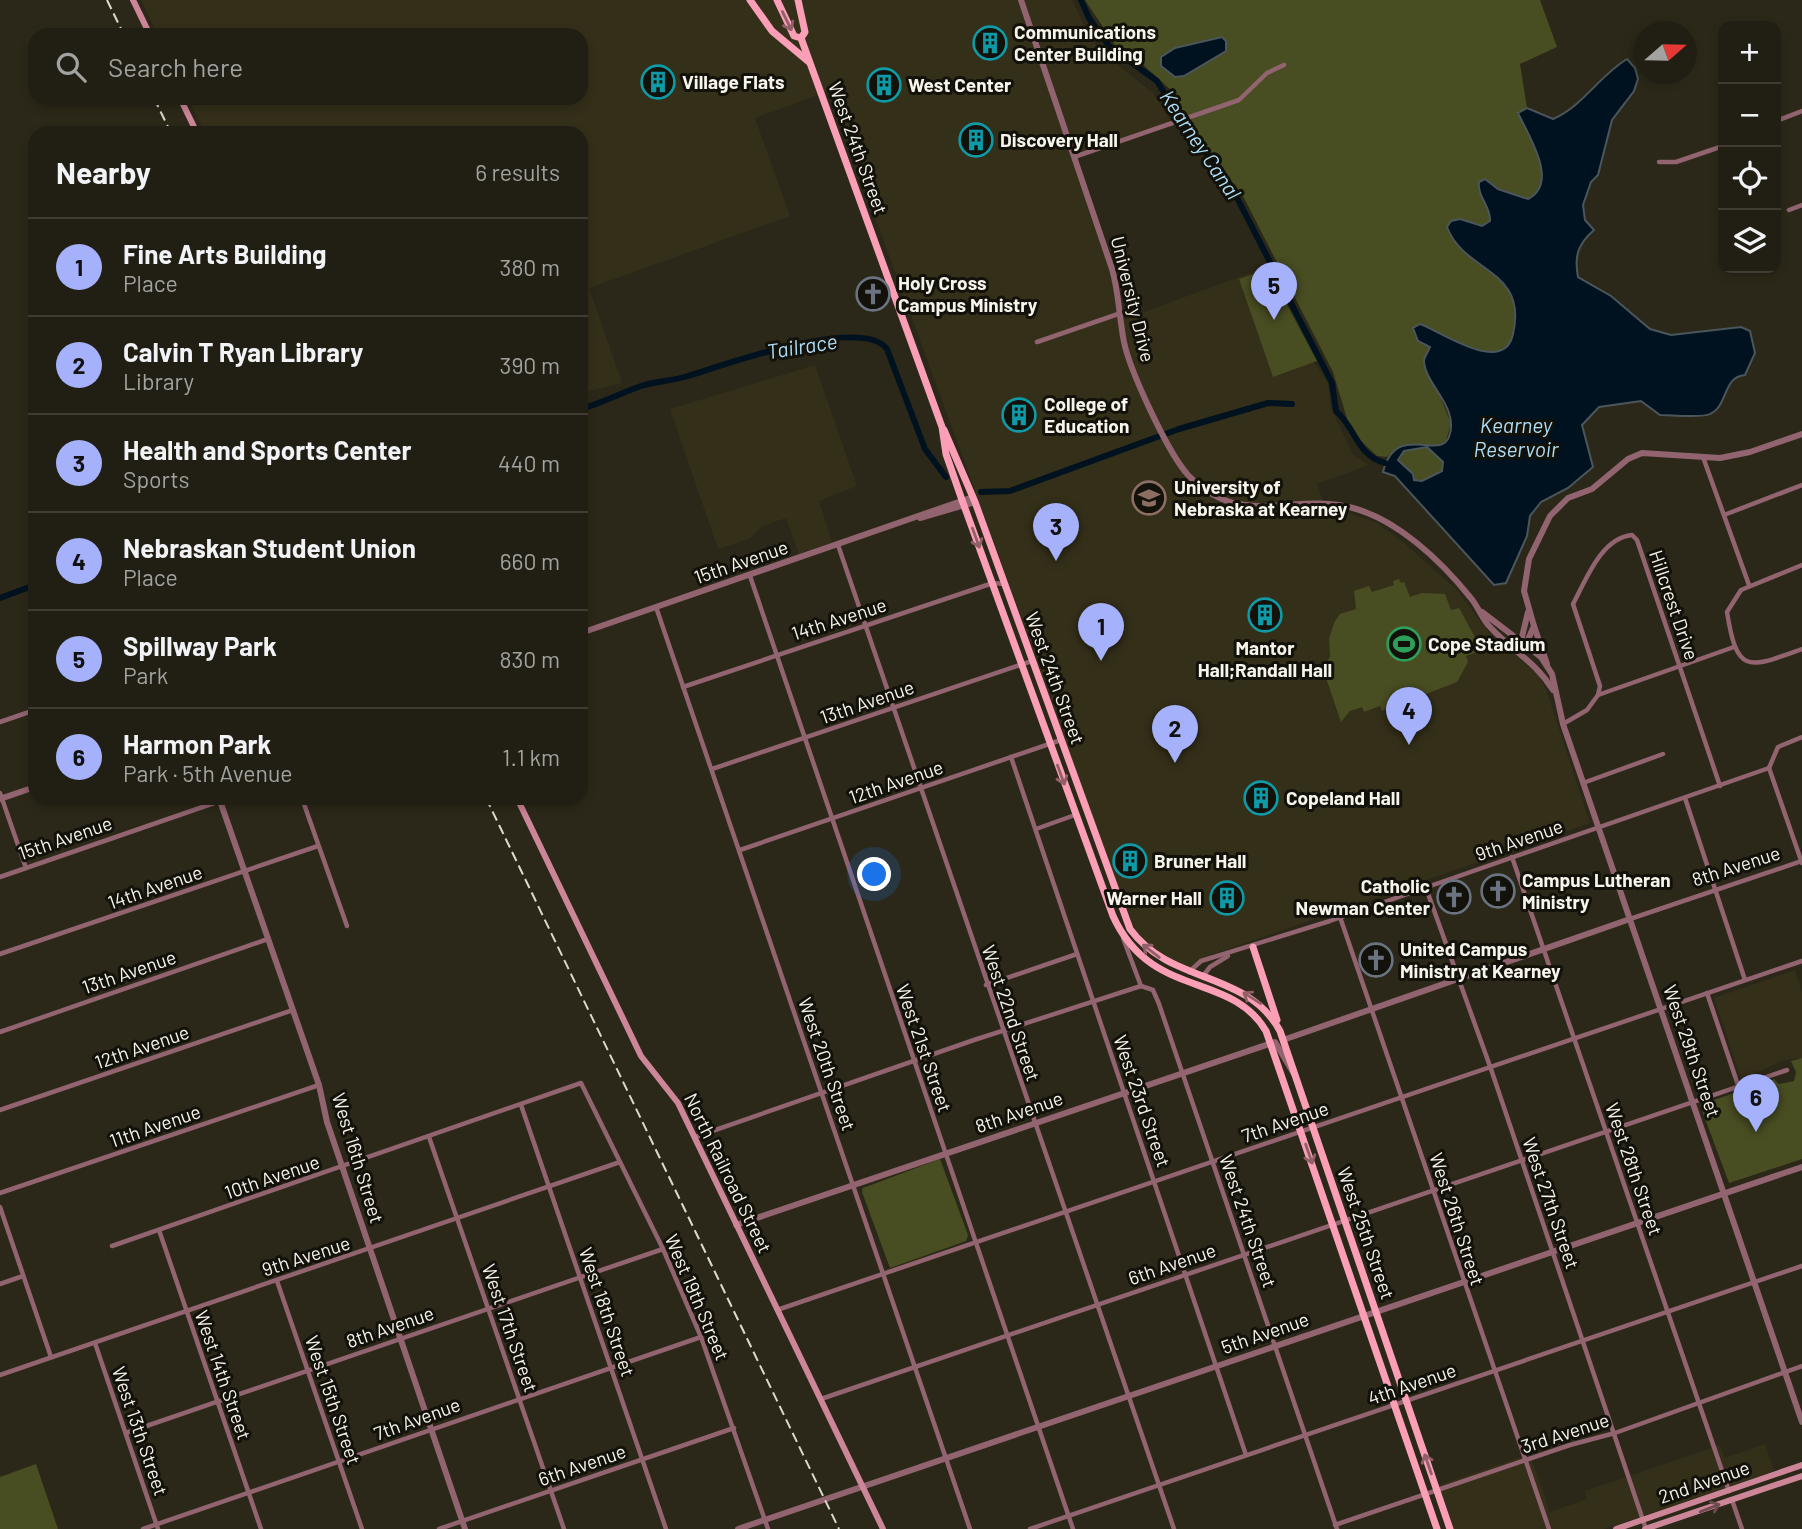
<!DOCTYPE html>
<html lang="en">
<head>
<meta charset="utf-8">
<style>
	:root { --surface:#211e13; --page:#2d2b21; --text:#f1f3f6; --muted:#a2a2a0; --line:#3e3c33; --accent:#a6b1fc }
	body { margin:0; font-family:Barlow,sans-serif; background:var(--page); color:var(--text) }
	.controls { position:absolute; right:21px; top:21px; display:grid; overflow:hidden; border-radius:14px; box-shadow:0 4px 10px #0003 }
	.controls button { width:63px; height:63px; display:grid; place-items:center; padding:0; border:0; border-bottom:2px solid var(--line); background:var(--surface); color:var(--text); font:35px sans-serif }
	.compass { position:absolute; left:1634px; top:21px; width:63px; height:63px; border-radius:50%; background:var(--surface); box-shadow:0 4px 10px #0003; rotate:70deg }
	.you { position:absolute; left:875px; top:875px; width:24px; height:24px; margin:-18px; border:5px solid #fff; border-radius:50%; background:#1a73e8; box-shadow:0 0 0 10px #1a73e833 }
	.badge { display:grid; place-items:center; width:46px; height:46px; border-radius:50%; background:var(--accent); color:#111; font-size:23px; font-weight:700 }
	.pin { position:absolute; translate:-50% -58px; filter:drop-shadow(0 2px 4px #0008) }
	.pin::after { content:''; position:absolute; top:37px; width:24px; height:21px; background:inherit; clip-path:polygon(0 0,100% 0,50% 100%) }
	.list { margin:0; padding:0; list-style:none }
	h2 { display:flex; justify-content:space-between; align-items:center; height:91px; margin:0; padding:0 28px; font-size:30px }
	h2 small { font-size:23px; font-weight:400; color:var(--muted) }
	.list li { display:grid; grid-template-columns:46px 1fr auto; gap:21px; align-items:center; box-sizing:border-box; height:98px; padding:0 28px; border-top:2px solid var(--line) }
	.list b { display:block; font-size:26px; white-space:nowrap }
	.list p { margin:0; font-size:23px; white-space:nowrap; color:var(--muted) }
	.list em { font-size:23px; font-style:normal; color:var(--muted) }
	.icon { flex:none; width:38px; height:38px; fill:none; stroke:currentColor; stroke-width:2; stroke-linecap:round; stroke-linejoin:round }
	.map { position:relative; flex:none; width:1802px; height:1529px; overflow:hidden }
	.search { position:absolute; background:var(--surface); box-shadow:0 4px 10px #0003; left:28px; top:28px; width:560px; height:77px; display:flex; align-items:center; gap:18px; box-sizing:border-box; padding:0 24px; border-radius:21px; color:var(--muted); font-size:26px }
	.panel { position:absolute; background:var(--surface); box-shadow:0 4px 10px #0003; left:28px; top:126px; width:560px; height:679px; border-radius:21px }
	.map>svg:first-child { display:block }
	.built { fill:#342f19 }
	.green { fill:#484d22 }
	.water { fill:#00121f; stroke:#4a565c; stroke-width:2; fill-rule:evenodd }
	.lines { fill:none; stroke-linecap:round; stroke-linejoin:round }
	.canal { stroke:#00121f; stroke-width:6 }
	.minor { stroke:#91646f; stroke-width:4.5 }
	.tertiary { stroke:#91646f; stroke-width:6 }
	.secondary { stroke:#cc8697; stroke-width:6 }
	.primary { stroke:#fa9fb6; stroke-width:7 }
	.rail { stroke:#ddd9d0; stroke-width:2; stroke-dasharray:10 5; stroke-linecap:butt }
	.oneway { stroke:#925f69 }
	.oneway2 { stroke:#6f4c50 }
	.labels { text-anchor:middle; stroke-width:6; stroke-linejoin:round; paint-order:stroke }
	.poi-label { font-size:19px; font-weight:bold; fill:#f7f4eb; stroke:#12110a; text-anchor:start }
	.street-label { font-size:19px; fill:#f7f4eb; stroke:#12110a }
	.water-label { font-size:21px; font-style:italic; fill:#afddf7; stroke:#12110a }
</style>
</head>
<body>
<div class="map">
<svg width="1802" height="1529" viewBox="0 0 1802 1529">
	<rect width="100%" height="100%" fill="#2c2819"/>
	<g class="built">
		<polygon points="141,0 1072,0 1088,34 1104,54 1153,93 1171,122 1070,155 1112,279 1120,321 1268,266 1312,359 1328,383 1331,408 1353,455 1369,465 1317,484 1326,511 1348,513 1375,522 1403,542 1458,591 1485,628 1538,675 1546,689 1590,823 1205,957 1189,970 1159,958 1130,929 1053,704 829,91 755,118 790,216 589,288 622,383 581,393 581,133 205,133 188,98 581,98 581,35 158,35"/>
		<polygon points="815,365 857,486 819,501 832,542 799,554 786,518 763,526 749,539 718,549 670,409"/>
		<polygon points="1795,970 1802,992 1802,1058 1785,1060 1741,1079 1714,998"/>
		<polygon points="1765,1444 1774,1471 1604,1529 1454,1529 1439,1485 1530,1454 1550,1512 1587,1499 1585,1491 1720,1445 1725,1458"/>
	</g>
	<g class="green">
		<path d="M 1085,0 L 1540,0 L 1557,47 L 1520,64 L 1527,108 L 1518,114 C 1528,135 1561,182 1528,199 L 1498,189 L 1489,181 L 1478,189 L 1491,211 L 1490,221 L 1483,227 L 1460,219 L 1451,221 L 1447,227 C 1465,275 1528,268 1513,334 C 1504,378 1439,330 1420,324 L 1413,328 L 1418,341 L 1430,347 L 1424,358 L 1451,423 L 1445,444 L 1436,448 L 1444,462 L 1442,471 L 1422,481 L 1414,480 L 1398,460 L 1400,455 L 1393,451 L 1387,457 L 1377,456 L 1360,440 L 1348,422 L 1333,372 L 1244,198 L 1196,137 L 1172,91 L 1140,62 L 1117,48 Z"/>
		<polygon points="1268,269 1317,361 1273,377 1239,279"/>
		<polygon points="1399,579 1401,583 1404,582 1410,597 1422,593 1445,594 1451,610 1459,608 1482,650 1466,656 1468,662 1457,682 1382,711 1380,706 1364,712 1362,707 1350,711 1341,722 1324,672 1330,656 1329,638 1335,621 1340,614 1356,609 1354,591 1369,586 1372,592 1394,585 1393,581"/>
		<polygon points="1802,1058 1802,1159 1729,1183 1700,1105 1774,1079 1779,1084 1794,1081 1796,1072 1791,1061"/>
		<polygon points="940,1159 968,1235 966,1241 890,1268 862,1192 863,1188"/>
		<polygon points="36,1464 58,1529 0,1529 0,1477"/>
	</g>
	<g class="water">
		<polygon points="1222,37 1226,41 1226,51 1184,76 1175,77 1161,66 1161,57 1175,48"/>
		<path d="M 1627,59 L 1635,68 L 1638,79 L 1634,91 L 1612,120 L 1598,175 L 1591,182 L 1583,205 L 1585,220 L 1594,230 C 1578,244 1574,256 1578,277 L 1611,296 L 1650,329 L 1671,335 L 1741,327 L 1750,331 L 1755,353 L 1745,375 C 1722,377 1729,405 1710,414 C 1703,418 1671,415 1660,415 L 1641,401 L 1599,407 L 1582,425 L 1593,467 L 1568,488 L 1541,502 L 1530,516 L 1527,536 L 1506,583 L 1494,585 L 1395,476 L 1383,472 C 1396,421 1440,461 1449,437 C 1460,407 1425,385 1424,361 C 1424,356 1428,353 1430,347 L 1418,341 L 1413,328 L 1420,324 C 1439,330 1504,377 1513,334 C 1528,268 1465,274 1447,227 L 1451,221 L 1460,219 L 1482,226 L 1490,221 C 1491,206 1477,197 1479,182 L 1485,179 L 1498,189 L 1528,199 C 1560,183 1528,135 1518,113 L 1527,108 L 1553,119 C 1583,106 1599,76 1627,59 ZM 1427,447 L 1443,462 L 1442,471 L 1422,481 L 1414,480 L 1413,474 L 1398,460 L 1404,451 Z"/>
	</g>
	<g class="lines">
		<g class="canal">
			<path d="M 1081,0 L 1089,18 L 1109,46 L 1157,81 L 1183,124 L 1230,184 L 1332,383 L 1336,411 C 1356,428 1356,455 1385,463"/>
			<path d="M 581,409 C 602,403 621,393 641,386 C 656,381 673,381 688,376 C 724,365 862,315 887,349 L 925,449 L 946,477"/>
			<polyline points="981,492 1010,491 1179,429 1268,403 1292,404"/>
			<polyline points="0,598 35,585"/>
		</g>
		<g class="minor">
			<polyline points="1776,121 1802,111"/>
			<polyline points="1074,157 1239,100 1267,73 1284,65"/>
			<polyline points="1659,162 1676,162 1723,146"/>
			<polyline points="1789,210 1802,205"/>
			<polyline points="1037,342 1121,313"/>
			<polyline points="1703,457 1749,585"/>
			<polyline points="1724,515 1802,485"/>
			<polyline points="838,545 1174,1529"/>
			<path d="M 1802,565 L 1741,590 L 1727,612 C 1737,676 1749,668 1802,649"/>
			<polyline points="750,576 1073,1529"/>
			<polyline points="656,607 970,1529"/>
			<polyline points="683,687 993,583 1004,584"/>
			<path d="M 1598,695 L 1600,686 L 1573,604 C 1586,580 1601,538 1632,535 L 1637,540 L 1720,786"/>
			<polyline points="0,722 35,710"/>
			<polyline points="1563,724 1587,710 1598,695 1734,647"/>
			<polyline points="1011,757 1246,1455"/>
			<polyline points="1769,768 1802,863"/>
			<polyline points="712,769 1032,661"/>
			<polyline points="1583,783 1663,754"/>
			<polyline points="0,793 26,868"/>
			<polyline points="1685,798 1745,980"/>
			<polyline points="304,804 347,926"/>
			<polyline points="1036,829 1075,815"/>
			<polyline points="740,850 1061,740"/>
			<polyline points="1512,857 1729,1491"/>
			<polyline points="0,877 220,801"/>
			<polyline points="1426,888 1491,1069 1646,1529"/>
			<polyline points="1340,917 1549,1529"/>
			<polyline points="1630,919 1802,861"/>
			<polyline points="1123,938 1141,986"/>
			<polyline points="0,954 318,846"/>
			<polyline points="1189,972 1201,961 1330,921 1769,768 1778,747 1802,737"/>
			<polyline points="1203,976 1210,967 1228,956"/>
			<polyline points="986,985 1077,954"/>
			<polyline points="1141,986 1153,990 1159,1004 1337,1529"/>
			<polyline points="1707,993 1738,1085"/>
			<polyline points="0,1032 268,939"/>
			<polyline points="521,1105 666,1529"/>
			<polyline points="0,1110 293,1010"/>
			<polyline points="429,1137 564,1529"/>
			<polyline points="695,1137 974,1040 1141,986"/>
			<polyline points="0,1193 319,1085"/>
			<polyline points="0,1207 51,1357"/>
			<polyline points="159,1230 261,1529"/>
			<polyline points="112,1246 581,1083 663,1249 701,1337 768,1529"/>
			<polyline points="277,1281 362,1529"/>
			<polyline points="0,1284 23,1276"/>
			<polyline points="777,1310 1802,961"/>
			<polyline points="95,1343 158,1529"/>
			<polyline points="0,1375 620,1162"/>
			<polyline points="821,1399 1787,1070"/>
			<polyline points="126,1433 663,1249"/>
			<polyline points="1732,1500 1742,1529"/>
			<polyline points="1335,1525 1570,1445 1615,1433 1802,1366"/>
			<polyline points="143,1529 701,1337"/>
			<polyline points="439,1529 734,1428"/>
			<polyline points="1030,1529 1802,1266"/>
		</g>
		<g class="tertiary">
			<path d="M 1021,0 L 1112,269 C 1119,293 1119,317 1124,342 C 1130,371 1168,453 1188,475 C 1242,531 1293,491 1353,508 C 1398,520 1441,561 1470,597 C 1478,606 1482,619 1490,627 C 1512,651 1535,661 1553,690"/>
			<polyline points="920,518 975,502"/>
			<polyline points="1482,612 1541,657 1552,674 1563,724 1802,1422"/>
			<polyline points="1534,626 1547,664"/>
			<polyline points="581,633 973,497"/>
			<polyline points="1521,641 1528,612"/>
			<polyline points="1526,644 1534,626 1524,591 1529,559 1550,516 1568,498 1592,489 1628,459 1642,453 1720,458 1750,452 1802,434"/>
			<polyline points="219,798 319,1085 327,1122 465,1529"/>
			<polyline points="0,799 35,787"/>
			<polyline points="1283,1040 1630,919"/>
			<polyline points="736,1225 1275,1042 1294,1074"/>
			<polyline points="738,1529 1802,1167"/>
		</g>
		<g class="secondary">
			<polyline points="133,0 150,35"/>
			<polyline points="180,98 197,133"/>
			<polyline points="517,798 641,1056 678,1103 883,1529"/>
			<polyline points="1616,1529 1802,1465"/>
			<polyline points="1645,1529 1802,1476"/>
		</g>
		<g class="primary">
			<polyline points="750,0 772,31 809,62"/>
			<path d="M 777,0 L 794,36 L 801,38 L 942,427 L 946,454 L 962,500 L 1113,916 C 1151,1000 1231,971 1266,1031 L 1437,1529"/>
			<polyline points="798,0 805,32 801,38"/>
			<path d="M 944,430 L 975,502 L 1130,929 C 1171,985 1247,970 1280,1031 L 1450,1529"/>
			<polyline points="1253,947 1277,1020"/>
		</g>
		<g class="rail">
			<polyline points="107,0 124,35"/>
			<polyline points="154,98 171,133"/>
			<polyline points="486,798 839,1529"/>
		</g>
	</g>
	<defs><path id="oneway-shaft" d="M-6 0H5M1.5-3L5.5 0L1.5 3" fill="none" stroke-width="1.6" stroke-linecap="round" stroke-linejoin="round" transform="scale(1.75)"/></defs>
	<g class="oneway">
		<use href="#oneway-shaft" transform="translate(787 21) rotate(64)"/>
		<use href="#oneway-shaft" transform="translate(976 538) rotate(70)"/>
		<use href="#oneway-shaft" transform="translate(1061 775) rotate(70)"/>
		<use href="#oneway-shaft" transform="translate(1151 951) rotate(-142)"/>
		<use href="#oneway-shaft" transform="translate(1252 998) rotate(-148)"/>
		<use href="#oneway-shaft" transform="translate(1309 1154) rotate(71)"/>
		<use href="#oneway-shaft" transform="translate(1428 1464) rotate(-109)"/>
	</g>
	<use class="oneway2" href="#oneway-shaft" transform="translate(1710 1508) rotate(-21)"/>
	<defs>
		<symbol id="building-ring" viewBox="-11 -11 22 22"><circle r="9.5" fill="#12110a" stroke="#0f9aa8" stroke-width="1.5"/><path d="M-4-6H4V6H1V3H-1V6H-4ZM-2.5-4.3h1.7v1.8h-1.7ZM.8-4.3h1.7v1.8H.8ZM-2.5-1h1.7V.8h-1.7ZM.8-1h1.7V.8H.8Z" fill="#0f9aa8"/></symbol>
		<symbol id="church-ring" viewBox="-11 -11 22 22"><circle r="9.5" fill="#12110a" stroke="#6b7280" stroke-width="1.5"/><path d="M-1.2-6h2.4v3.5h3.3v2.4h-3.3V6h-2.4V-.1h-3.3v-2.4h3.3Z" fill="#6b7280"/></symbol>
		<symbol id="university-ring" viewBox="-11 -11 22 22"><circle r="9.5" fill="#12110a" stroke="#8d6e63" stroke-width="1.5"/><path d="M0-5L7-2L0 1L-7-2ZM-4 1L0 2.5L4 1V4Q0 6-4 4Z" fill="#8d6e63"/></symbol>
		<symbol id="stadium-ring" viewBox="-11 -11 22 22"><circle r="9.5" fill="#12110a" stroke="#2e9e5b" stroke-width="1.5"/><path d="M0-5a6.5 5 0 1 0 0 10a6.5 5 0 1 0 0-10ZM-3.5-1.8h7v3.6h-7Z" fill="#2e9e5b"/></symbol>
	</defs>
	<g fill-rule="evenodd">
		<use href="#building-ring" x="971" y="24" width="38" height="38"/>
		<use href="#building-ring" x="639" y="63" width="38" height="38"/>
		<use href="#building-ring" x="865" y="66" width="38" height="38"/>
		<use href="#building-ring" x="957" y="121" width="38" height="38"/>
		<use href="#church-ring" x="854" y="275" width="38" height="38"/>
		<use href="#building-ring" x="1000" y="396" width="38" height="38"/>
		<use href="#university-ring" x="1130" y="479" width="38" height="38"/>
		<use href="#building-ring" x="1246" y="596" width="38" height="38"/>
		<use href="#stadium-ring" x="1385" y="625" width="38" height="38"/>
		<use href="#building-ring" x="1242" y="779" width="38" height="38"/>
		<use href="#building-ring" x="1111" y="842" width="38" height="38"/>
		<use href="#church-ring" x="1479" y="872" width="38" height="38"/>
		<use href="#church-ring" x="1435" y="878" width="38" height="38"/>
		<use href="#building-ring" x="1208" y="879" width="38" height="38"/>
		<use href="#church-ring" x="1357" y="941" width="38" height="38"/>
	</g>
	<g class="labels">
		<g class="poi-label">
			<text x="1014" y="39">Communications<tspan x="1014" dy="22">Center Building</tspan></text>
			<text x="682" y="89">Village Flats</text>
			<text x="908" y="92">West Center</text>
			<text x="1000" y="147">Discovery Hall</text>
			<text x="898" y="290">Holy Cross<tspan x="898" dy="22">Campus Ministry</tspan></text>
			<text x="1044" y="411">College of<tspan x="1044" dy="22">Education</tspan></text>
			<text x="1174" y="494">University of<tspan x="1174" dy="22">Nebraska at Kearney</tspan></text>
			<text x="1428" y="651">Cope Stadium</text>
			<text x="1265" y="655" text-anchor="middle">Mantor<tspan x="1265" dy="22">Hall;Randall Hall</tspan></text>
			<text x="1286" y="805">Copeland Hall</text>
			<text x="1154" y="868">Bruner Hall</text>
			<text x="1522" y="887">Campus Lutheran<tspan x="1522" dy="22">Ministry</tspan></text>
			<text x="1430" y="893" text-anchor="end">Catholic<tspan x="1430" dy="22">Newman Center</tspan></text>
			<text x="1202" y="905" text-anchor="end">Warner Hall</text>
			<text x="1400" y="956">United Campus<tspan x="1400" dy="22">Ministry at Kearney</tspan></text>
		</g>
		<g class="street-label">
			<text transform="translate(858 148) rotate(70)" y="7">West 24th Street</text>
			<text transform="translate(1133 299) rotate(76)" y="7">University Drive</text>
			<text transform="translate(741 562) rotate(-19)" y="7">15th Avenue</text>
			<text transform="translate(1674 605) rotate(71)" y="7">Hillcrest Drive</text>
			<text transform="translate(839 619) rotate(-18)" y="7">14th Avenue</text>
			<text transform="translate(1055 678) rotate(70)" y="7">West 24th Street</text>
			<text transform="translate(867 702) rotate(-19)" y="7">13th Avenue</text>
			<text transform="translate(896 782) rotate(-19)" y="7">12th Avenue</text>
			<text transform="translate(65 838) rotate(-19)" y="7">15th Avenue</text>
			<text transform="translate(1519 840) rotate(-19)" y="7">9th Avenue</text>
			<text transform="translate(1736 866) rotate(-18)" y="7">8th Avenue</text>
			<text transform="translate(155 887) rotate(-19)" y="7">14th Avenue</text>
			<text transform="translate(129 972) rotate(-19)" y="7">13th Avenue</text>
			<text transform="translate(1011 1013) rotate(71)" y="7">West 22nd Street</text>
			<text transform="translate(142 1047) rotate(-19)" y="7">12th Avenue</text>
			<text transform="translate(924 1048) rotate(71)" y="7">West 21st Street</text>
			<text transform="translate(1692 1051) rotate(71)" y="7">West 29th Street</text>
			<text transform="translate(827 1064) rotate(71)" y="7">West 20th Street</text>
			<text transform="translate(1142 1101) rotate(71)" y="7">West 23rd Street</text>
			<text transform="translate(1019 1112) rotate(-19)" y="7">8th Avenue</text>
			<text transform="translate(1285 1122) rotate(-19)" y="7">7th Avenue</text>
			<text transform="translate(155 1126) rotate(-19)" y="7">11th Avenue</text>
			<text transform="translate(358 1158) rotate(73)" y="7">West 16th Street</text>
			<text transform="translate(1634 1169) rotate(71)" y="7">West 28th Street</text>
			<text transform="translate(728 1173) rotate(64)" y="7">North Railroad Street</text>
			<text transform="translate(272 1177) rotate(-19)" y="7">10th Avenue</text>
			<text transform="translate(1551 1203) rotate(71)" y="7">West 27th Street</text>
			<text transform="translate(1457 1219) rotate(72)" y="7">West 26th Street</text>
			<text transform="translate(1248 1221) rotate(71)" y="7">West 24th Street</text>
			<text transform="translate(1366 1233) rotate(71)" y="7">West 25th Street</text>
			<text transform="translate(306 1256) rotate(-18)" y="7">9th Avenue</text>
			<text transform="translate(1172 1264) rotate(-19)" y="7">6th Avenue</text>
			<text transform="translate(697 1297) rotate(67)" y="7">West 19th Street</text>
			<text transform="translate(607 1312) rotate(71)" y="7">West 18th Street</text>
			<text transform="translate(390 1327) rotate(-19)" y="7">8th Avenue</text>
			<text transform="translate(510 1328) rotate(71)" y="7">West 17th Street</text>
			<text transform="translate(1265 1333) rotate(-19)" y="7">5th Avenue</text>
			<text transform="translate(223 1375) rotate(71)" y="7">West 14th Street</text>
			<text transform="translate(1412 1384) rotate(-19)" y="7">4th Avenue</text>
			<text transform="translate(333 1400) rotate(71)" y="7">West 15th Street</text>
			<text transform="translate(417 1419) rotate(-20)" y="7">7th Avenue</text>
			<text transform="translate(140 1431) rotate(71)" y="7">West 13th Street</text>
			<text transform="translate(1565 1433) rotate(-18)" y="7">3rd Avenue</text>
			<text transform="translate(582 1465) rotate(-19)" y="7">6th Avenue</text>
			<text transform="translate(1704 1482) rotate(-19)" y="7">2nd Avenue</text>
		</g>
		<g class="water-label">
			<text transform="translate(1200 145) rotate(56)" y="7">Kearney Canal</text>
			<text transform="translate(802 347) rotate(-9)" y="7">Tailrace</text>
			<text x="1516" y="433">Kearney<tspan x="1516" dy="24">Reservoir</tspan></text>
		</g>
	</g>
</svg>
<div class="controls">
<button>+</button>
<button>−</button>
<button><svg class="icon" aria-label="locate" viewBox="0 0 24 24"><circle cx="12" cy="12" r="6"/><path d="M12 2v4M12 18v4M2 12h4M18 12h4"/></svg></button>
<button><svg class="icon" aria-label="layers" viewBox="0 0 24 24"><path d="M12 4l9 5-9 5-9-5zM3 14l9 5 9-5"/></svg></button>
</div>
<svg class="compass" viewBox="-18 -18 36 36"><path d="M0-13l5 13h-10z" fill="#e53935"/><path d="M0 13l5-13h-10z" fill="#a2a2a0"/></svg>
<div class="you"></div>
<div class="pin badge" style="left:1101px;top:661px">1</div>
<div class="pin badge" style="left:1175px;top:763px">2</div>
<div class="pin badge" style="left:1056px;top:561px">3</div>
<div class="pin badge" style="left:1409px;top:745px">4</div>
<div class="pin badge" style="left:1274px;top:320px">5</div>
<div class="pin badge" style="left:1756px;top:1132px">6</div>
<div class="search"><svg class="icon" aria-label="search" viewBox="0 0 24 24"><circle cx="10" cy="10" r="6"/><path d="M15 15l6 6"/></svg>Search here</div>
<section class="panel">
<h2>Nearby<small>6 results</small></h2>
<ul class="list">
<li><span class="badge">1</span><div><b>Fine Arts Building</b><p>Place</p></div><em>380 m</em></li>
<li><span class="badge">2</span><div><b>Calvin T Ryan Library</b><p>Library</p></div><em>390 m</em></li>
<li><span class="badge">3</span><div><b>Health and Sports Center</b><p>Sports</p></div><em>440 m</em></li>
<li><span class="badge">4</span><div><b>Nebraskan Student Union</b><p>Place</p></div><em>660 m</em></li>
<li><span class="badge">5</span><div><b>Spillway Park</b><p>Park</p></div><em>830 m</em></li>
<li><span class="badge">6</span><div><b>Harmon Park</b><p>Park · 5th Avenue</p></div><em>1.1 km</em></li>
</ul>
</section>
</div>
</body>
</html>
